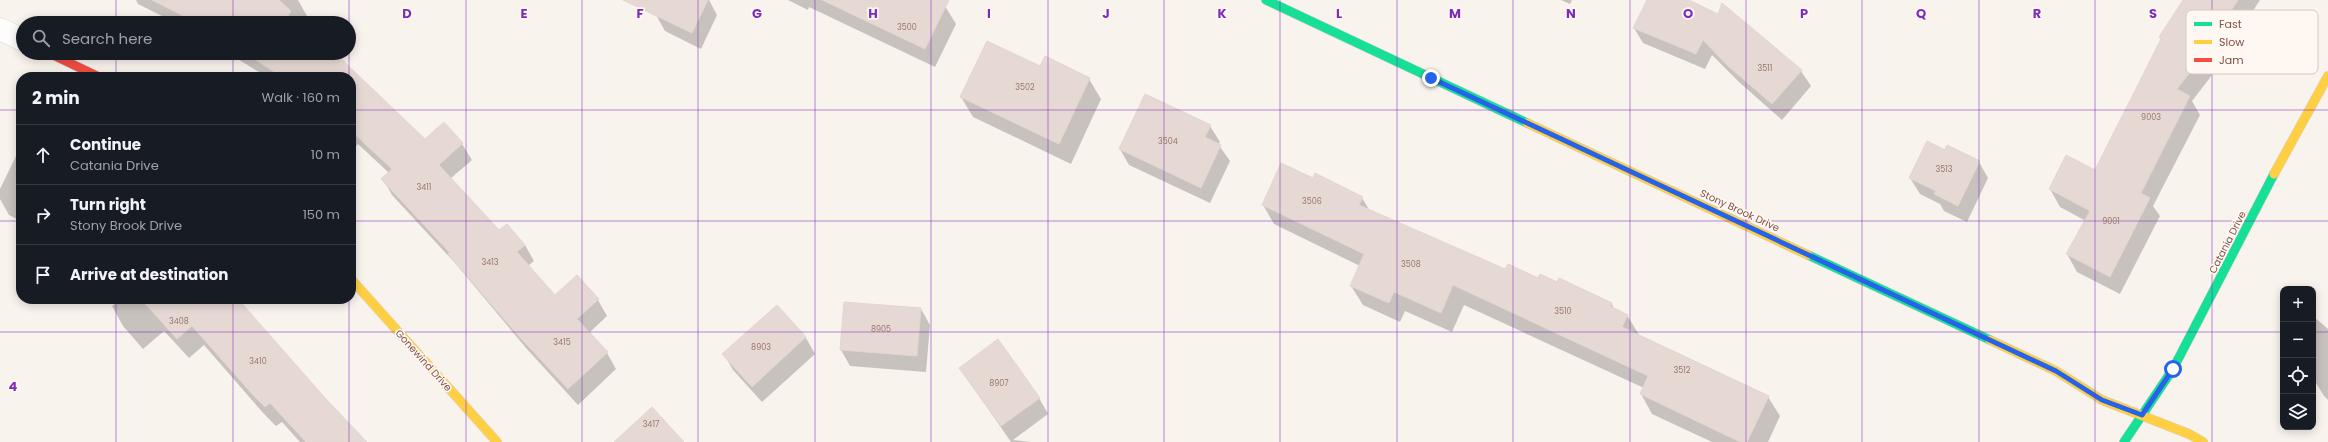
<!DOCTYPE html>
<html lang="en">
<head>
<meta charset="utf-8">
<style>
	:root { --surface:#171b24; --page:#20242c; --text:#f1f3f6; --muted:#9ea1a6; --line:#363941 }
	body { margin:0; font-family:Poppins,sans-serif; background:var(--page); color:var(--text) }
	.controls { position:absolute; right:12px; bottom:12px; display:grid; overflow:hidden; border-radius:8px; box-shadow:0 2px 10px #0003 }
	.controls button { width:36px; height:36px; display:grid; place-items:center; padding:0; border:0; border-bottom:1px solid var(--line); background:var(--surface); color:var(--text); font:20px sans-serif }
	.stop { position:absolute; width:12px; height:12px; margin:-9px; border:3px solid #2563eb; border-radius:50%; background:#fff }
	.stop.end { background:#2563eb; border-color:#fff; box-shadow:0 1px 4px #0008 }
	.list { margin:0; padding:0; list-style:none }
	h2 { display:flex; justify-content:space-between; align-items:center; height:52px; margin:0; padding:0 16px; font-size:17px }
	h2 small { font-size:13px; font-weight:400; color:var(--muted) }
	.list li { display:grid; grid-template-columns:26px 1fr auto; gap:12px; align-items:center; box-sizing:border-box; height:60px; padding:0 16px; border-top:1px solid var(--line) }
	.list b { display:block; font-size:15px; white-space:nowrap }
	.list p { margin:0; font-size:13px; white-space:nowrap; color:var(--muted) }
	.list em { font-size:13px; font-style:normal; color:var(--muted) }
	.icon { flex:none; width:22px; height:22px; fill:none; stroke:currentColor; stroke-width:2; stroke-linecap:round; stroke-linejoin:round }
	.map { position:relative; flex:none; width:2328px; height:442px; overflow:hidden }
	.search { position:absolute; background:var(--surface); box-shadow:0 2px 10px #0003; left:16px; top:16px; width:340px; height:44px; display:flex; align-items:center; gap:10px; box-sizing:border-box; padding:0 14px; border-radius:22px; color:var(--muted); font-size:15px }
	.panel { position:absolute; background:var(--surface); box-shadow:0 2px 10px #0003; left:16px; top:72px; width:340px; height:232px; border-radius:16px }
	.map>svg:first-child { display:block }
	.shadow { fill:#0003 }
	.building { fill:#e6d9d4; stroke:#e4d5ce }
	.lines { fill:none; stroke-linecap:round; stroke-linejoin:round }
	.street-casing { stroke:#d9ceca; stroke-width:23 }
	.fast-casing { stroke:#dad0cb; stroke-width:10 }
	.slow-casing { stroke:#dad0cb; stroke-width:10 }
	.jam-casing { stroke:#dad0cb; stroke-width:10 }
	.street { stroke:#fefdfc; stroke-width:22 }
	.fast { stroke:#16e098; stroke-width:9 }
	.slow { stroke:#ffcf43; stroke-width:9 }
	.jam { stroke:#f24e42; stroke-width:9 }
	.route { stroke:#2563eb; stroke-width:5 }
	.grid { fill:none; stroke:#7b2cbf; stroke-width:1; stroke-opacity:0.55 }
	.labels { text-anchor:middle; stroke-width:3.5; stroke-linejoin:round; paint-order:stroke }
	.number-label { font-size:8px; fill:#99766d }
	.street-label { font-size:10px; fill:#7d5248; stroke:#fff7f1 }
	.key { fill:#fff7f1; stroke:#d8c6be; stroke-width:1 }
	.key-label { font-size:11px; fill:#7d5248 }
	.grid-label { font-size:13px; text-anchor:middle; font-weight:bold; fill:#7b2cbf; stroke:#fff7f1; stroke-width:3.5; stroke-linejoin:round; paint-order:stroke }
</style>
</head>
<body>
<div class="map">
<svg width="2328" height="442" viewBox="0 0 2328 442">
	<rect width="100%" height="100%" fill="#f9f3ed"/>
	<g class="shadow">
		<polygon points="136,0 298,0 307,16 303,23 176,23 138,4"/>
		<polygon points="664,0 709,0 717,15 701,49 665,31 656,15"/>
		<polygon points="788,0 933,0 945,6 956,24 935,67 809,7 808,10"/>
		<polygon points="1561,0 1572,0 1570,4"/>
		<polygon points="1648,0 1687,0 1801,71 1811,86 1782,120 1739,82 1712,55 1705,69 1643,43 1634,28"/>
		<polygon points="2184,0 2260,0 2209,79 2192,101 2200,115 2153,206 2160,216 2120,294 2077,272 2067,254 2086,221 2060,207 2050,189 2095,171 2162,41 2160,37"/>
		<polygon points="228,53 334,53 425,140 444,123 462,144 472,160 450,179 499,232 525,245 534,261 528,266 555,297 577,277 598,300 607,316 589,333 607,353 616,369 578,405 526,348 455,263 392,195 383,179 389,173 358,144 355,147 351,143 351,77 267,77"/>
		<polygon points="1040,68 1089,79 1101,99 1071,164 973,117 961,97"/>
		<polygon points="1210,126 1220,142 1218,144 1230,161 1210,203 1129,165 1120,149"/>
		<polygon points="1945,151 1979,162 1988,178 1967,222 1944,211 1940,204 1920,194 1910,178"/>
		<polygon points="18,152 21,153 21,221 9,215 0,199 0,189"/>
		<polygon points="1313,180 1362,198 1370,211 1506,271 1557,283 1611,303 1615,310 1627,315 1639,335 1768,397 1780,416 1768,442 1712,442 1652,414 1641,394 1644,388 1464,305 1452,332 1405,311 1400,322 1363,305 1351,286 1360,266 1274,224 1263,205"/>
		<polygon points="120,299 232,299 365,442 300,442 282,422 276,426 265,415 204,345 189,358 164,331 143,349 123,326 112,306"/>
		<polygon points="777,306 806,338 815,354 762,402 733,370 724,354"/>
		<polygon points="921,309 930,325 926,372 850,366 841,350"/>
		<polygon points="2313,316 2328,329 2328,400 2324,396 2313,378"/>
		<polygon points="960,368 1039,398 1048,414 1013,440 1032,442 1011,442"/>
	</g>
	<g class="building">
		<polygon points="152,0 279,0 291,11 286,19 292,23 197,23"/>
		<polygon points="623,0 708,0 692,33"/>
		<polygon points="822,0 949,0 925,49"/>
		<polygon points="1647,0 1689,0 1718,14 1722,3 1802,70 1772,104 1728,66 1703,40 1696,54 1633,28"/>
		<polygon points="2183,0 2238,0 2199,61 2177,89 2190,96 2141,193 2150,198 2110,277 2066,254 2090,211 2049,189 2066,155 2095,170 2161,39 2159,37"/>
		<polygon points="987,41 1040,66 1045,56 1090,78 1059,144 960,97"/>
		<polygon points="245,53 335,53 425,139 444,122 463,143 439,165 499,230 507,224 525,245 517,252 555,295 577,275 599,299 577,319 608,352 568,389 515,332 448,254 450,253 381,179 392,169 351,131 351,77 282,77"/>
		<polygon points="1145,94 1211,125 1205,137 1221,145 1201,188 1119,149"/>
		<polygon points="1927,141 1945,150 1947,145 1980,161 1958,206 1934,194 1936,191 1909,178"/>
		<polygon points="1281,163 1313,178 1315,173 1363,197 1359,205 1505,269 1508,264 1538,278 1540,274 1557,282 1559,278 1612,303 1610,306 1628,315 1622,327 1769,396 1747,442 1740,442 1640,394 1648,376 1453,285 1441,313 1394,292 1389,303 1350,286 1364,254 1262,205"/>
		<polygon points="141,299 238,299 326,399 367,442 306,442 270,403 265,407 253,395 192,326 177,339"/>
		<polygon points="844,302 921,308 917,356 840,350"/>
		<polygon points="777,305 806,337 752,387 722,354"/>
		<polygon points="998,339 1040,398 1001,426 959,368"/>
		<polygon points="652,407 684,442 614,442"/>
	</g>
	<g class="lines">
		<defs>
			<polyline id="street" points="0,29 23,40"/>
			<g id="fast">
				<polyline points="1266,0 1527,123"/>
				<polyline points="1808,255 1990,340"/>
				<polyline points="2124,442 2173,369 2274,174"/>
			</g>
			<g id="slow">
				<polyline points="1527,123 1808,255"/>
				<polyline points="2274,174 2328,76"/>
				<polyline points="351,279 497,442"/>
				<polyline points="1990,340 2056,371 2102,400 2189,434 2203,442"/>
			</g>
			<polyline id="jam" points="49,53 99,77"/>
		</defs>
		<use href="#street" class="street-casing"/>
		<use href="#fast" class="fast-casing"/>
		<use href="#slow" class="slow-casing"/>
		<use href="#jam" class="jam-casing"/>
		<use href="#street" class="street"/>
		<use href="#fast" class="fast"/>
		<use href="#slow" class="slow"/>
		<use href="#jam" class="jam"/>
	</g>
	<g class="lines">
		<polyline class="route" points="1431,78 2056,371 2102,400 2142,415 2173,369"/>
	</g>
	<path class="grid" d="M 116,0 L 116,23M 233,0 L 233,23M 349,0 L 349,77M 466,0 L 466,442M 582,0 L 582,442M 698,0 L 698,442M 815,0 L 815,442M 931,0 L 931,442M 1048,0 L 1048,442M 1164,0 L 1164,442M 1280,0 L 1280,442M 1397,0 L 1397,442M 1513,0 L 1513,442M 1630,0 L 1630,442M 1746,0 L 1746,442M 1862,0 L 1862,442M 1979,0 L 1979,442M 2095,0 L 2095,442M 2212,0 L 2212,442M 116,53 L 116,77M 233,53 L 233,77M 0,110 L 21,110M 351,110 L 2328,110M 0,221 L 21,221M 351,221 L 2328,221M 116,299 L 116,442M 233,299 L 233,442M 349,299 L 349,442M 0,332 L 2283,332M 2313,332 L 2328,332"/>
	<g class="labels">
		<g class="number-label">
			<text x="907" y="30">3500</text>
			<text x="1765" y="71">3511</text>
			<text x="1025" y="90">3502</text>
			<text x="2151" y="120">9003</text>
			<text x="1168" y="144">3504</text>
			<text x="1944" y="172">3513</text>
			<text x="424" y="190">3411</text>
			<text x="1312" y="204">3506</text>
			<text x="2111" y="224">9001</text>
			<text x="490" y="265">3413</text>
			<text x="1411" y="267">3508</text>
			<text x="1563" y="314">3510</text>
			<text x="179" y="324">3408</text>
			<text x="881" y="332">8905</text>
			<text x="562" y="345">3415</text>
			<text x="761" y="350">8903</text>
			<text x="258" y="364">3410</text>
			<text x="1682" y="373">3512</text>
			<text x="999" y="386">8907</text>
			<text x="651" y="427">3417</text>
		</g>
		<g class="street-label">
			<text transform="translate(1740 210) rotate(25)" y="4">Stony Brook Drive</text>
			<text transform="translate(2227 242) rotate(-63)" y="4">Catania Drive</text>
			<text transform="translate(424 360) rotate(48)" y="4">Gonewind Drive</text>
		</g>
	</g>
	<rect x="2186" y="10" width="132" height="64" rx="6" class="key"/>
	<rect x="2194" y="22" width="18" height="4" fill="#16e098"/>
	<rect x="2194" y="40" width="18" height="4" fill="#ffcf43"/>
	<rect x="2194" y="58" width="18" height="4" fill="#f24e42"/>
	<g class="key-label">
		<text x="2219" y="28">Fast</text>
		<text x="2219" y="46">Slow</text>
		<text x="2219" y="64">Jam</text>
	</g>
	<g class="grid-label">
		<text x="407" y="18">D</text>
		<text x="524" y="18">E</text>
		<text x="640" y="18">F</text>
		<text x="757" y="18">G</text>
		<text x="873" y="18">H</text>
		<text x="989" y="18">I</text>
		<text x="1106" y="18">J</text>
		<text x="1222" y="18">K</text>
		<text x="1339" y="18">L</text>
		<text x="1455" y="18">M</text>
		<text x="1571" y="18">N</text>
		<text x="1688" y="18">O</text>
		<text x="1804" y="18">P</text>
		<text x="1921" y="18">Q</text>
		<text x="2037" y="18">R</text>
		<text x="2153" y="18">S</text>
		<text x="13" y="391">4</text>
	</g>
</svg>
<div class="controls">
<button>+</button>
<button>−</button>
<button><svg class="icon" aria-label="locate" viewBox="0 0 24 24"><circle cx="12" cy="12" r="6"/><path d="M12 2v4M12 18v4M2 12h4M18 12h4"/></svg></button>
<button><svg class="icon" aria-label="layers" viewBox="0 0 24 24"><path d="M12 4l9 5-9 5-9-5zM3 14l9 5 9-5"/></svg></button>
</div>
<div class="stop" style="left:2173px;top:369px"></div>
<div class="stop end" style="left:1431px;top:78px"></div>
<div class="search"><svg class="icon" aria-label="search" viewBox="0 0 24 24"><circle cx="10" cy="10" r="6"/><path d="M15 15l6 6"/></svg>Search here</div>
<section class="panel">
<h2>2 min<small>Walk · 160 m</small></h2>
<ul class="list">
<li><svg class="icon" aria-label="ahead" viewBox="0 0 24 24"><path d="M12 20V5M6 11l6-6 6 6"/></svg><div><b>Continue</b><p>Catania Drive</p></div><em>10 m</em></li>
<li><svg class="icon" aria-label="right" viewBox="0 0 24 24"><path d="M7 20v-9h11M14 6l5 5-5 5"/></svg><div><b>Turn right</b><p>Stony Brook Drive</p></div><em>150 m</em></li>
<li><svg class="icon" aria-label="arrive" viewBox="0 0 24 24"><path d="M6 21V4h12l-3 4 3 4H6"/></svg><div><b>Arrive at destination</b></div></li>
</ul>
</section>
</div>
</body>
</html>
